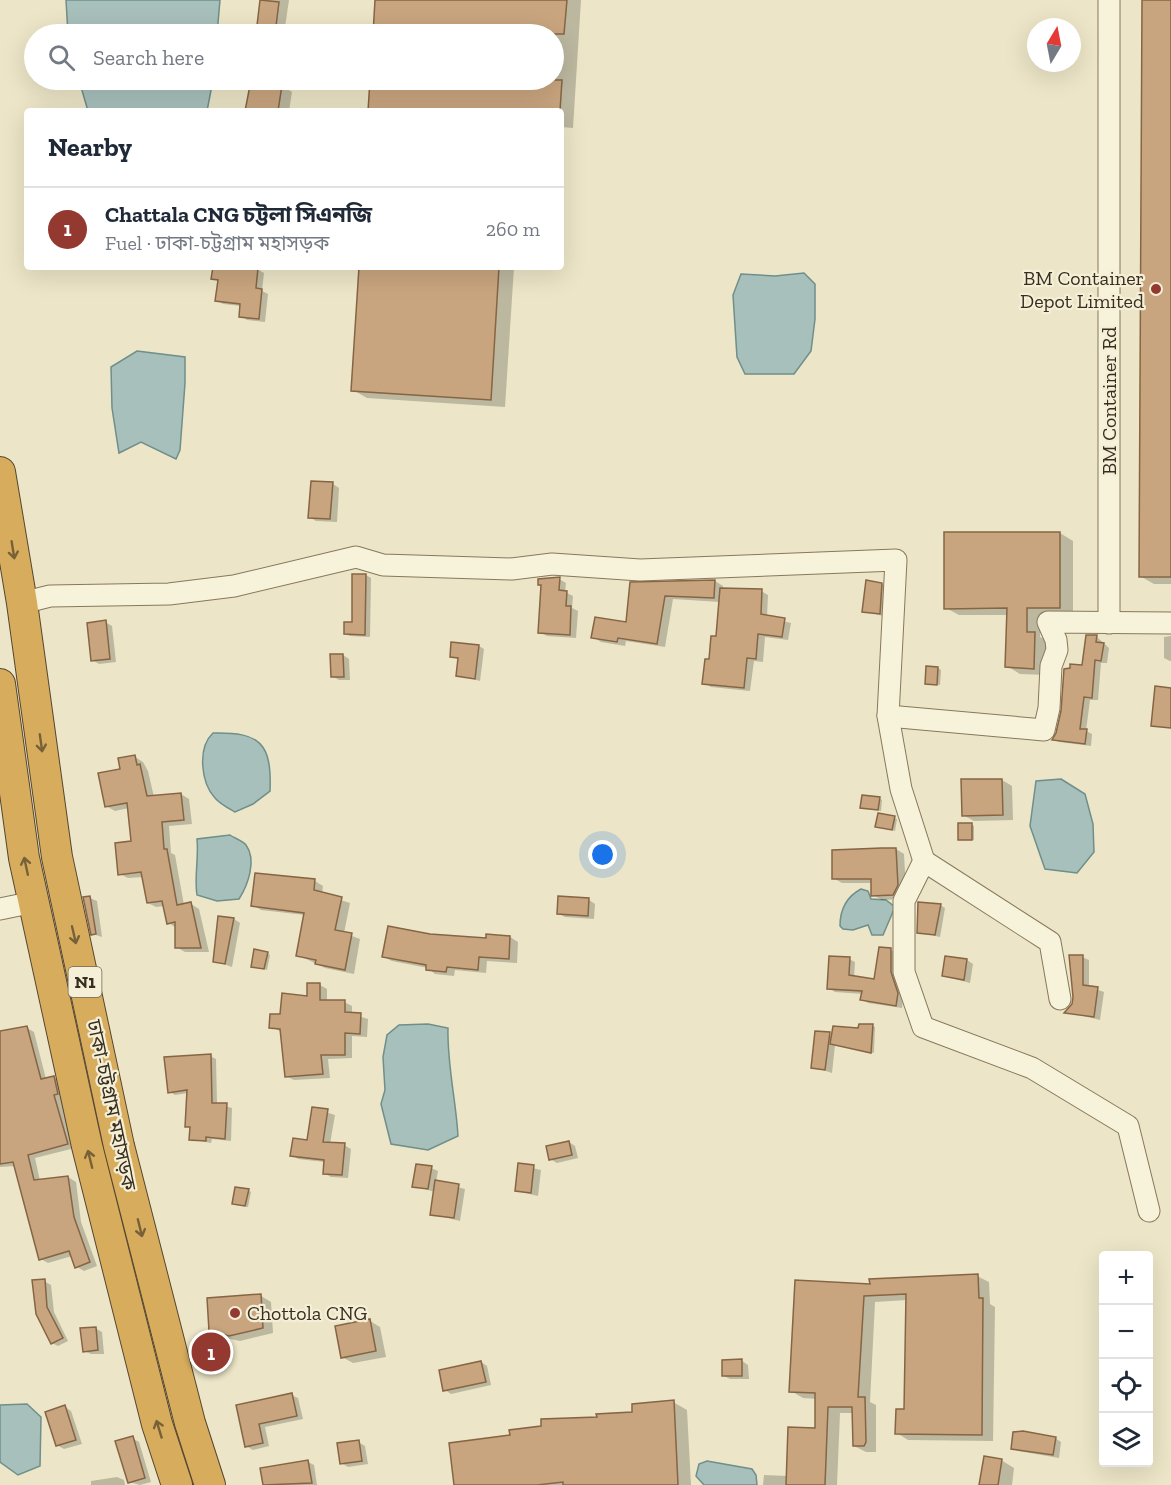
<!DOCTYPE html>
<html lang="en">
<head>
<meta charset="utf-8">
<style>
	:root { --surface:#fff; --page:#f6f6f7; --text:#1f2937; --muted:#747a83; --line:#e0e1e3; --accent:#933930 }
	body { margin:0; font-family:"Zilla Slab","Noto Sans Bengali",serif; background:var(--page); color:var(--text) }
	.controls { position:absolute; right:18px; bottom:18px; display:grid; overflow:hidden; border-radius:6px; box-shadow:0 6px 24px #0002 }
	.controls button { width:54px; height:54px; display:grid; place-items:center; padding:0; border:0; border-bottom:2px solid var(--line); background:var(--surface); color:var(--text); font:30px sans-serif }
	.compass { position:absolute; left:1027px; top:18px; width:54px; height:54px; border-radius:50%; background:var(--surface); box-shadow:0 6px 24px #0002; rotate:10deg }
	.you { position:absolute; left:603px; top:855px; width:21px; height:21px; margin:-15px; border:4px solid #fff; border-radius:50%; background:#1a73e8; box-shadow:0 0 0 9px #1a73e833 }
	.badge { display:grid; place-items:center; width:39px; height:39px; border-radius:50%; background:var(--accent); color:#fff; font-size:20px; font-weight:700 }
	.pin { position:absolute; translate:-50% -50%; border:3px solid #fff; box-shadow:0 2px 6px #0006 }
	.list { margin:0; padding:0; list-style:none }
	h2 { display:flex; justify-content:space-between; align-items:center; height:78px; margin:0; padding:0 24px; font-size:26px }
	h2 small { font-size:20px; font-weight:400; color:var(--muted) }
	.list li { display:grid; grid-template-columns:39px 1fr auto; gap:18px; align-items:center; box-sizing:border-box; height:84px; padding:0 24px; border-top:2px solid var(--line) }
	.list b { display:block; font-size:22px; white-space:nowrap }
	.list p { margin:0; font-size:20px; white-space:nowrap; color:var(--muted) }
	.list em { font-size:20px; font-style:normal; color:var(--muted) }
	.icon { flex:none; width:33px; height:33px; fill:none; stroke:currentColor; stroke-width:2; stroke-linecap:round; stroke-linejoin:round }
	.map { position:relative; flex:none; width:1171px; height:1485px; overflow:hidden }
	.search { position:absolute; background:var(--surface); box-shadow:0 6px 24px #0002; left:24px; top:24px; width:540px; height:66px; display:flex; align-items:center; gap:15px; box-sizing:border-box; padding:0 21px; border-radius:33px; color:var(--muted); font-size:22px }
	.panel { position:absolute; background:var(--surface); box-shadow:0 6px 24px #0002; left:24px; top:108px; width:540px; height:162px; border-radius:6px }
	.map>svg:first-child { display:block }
	.water { fill:#a8c0bc; stroke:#6f8f8a; stroke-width:1.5 }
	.shadow { fill:#0003 }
	.building { fill:#c9a57f; stroke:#856544; stroke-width:1.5 }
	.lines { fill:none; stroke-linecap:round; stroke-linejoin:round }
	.minor-casing { stroke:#87785d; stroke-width:23 }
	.highway-casing { stroke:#554631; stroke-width:32 }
	.minor { stroke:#f7f2da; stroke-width:21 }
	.highway { stroke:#d7ad5d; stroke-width:30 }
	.oneway { stroke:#786138 }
	.poi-dot { fill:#933930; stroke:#f4efd6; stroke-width:2 }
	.labels { text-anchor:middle; stroke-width:4.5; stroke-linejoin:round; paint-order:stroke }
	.shield { fill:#f4efd6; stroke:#706857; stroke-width:1.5 }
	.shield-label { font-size:18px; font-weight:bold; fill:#382e20 }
	.poi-label { font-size:20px; fill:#382e20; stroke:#f4efd6; text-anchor:end }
	.street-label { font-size:20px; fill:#382e20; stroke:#f4efd6 }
</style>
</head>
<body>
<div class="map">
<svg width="1171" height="1485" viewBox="0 0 1171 1485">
	<rect width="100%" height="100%" fill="#ece5c7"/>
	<g class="water">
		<polygon points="66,0 220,0 217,34 68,34"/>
		<polygon points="79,80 213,80 207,111 88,111"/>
		<polygon points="804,273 815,284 815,319 811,351 794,374 745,374 737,357 733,295 741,274 775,276"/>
		<polygon points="137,351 185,357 185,383 180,450 176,459 141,442 119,453 112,408 111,367"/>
		<path d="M 213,733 C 260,732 272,743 270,791 L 253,804 L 235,812 C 228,808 220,804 215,798 C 201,783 197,748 213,733 Z"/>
		<polygon points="1061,779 1085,794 1093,824 1094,852 1077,873 1045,869 1030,826 1036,781"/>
		<path d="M 230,835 C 234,838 243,841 246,845 C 257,860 248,885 239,899 L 217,901 L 197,895 C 194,876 199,859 197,839 Z"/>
		<path d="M 861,889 L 868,891 L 871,899 L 886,900 L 895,907 L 883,935 L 872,935 L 868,925 L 853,930 L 843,929 L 840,926 C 840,909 846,897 861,889 Z"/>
		<path d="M 428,1024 L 448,1028 C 447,1065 456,1100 458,1136 L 428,1150 L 391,1144 L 381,1104 L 385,1090 L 383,1057 L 387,1035 L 399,1025 Z"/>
		<polygon points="27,1404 41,1417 40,1466 18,1475 0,1462 0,1405"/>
		<polygon points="707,1461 752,1469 756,1475 757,1485 704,1485 696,1476 699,1464"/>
	</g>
	<g class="shadow">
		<polygon points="262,0 289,0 284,34 258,34"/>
		<polygon points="377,0 581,0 573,128 561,127 561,111 370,111 372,80 554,80 554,34 374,34"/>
		<polygon points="1143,0 1171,0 1171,584 1154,584 1140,576"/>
		<polygon points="282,86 292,92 289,111 246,111"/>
		<polygon points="138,267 165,267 165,269"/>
		<polygon points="214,267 257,269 264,273 262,291 268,294 265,322 247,320 241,316 241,306 223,304 217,300 219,281 213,278"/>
		<polygon points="360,267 514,267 505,407 367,398 353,390"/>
		<polygon points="333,484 339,488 337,522 316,521 309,517"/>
		<polygon points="1060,533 1073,541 1073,615 1040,615 1040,637 1048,641 1047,675 1020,674 1007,666 1008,615 959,615 946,608"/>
		<polygon points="366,575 371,578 370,637 350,636 345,634 353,623"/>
		<polygon points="559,579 566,583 565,592 573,596 572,608 578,611 576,638 547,636 540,632"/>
		<polygon points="715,581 723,586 723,589 761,591 768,595 767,617 791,623 788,640 765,637 763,662 754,661 750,691 711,687 704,683 717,638 720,602 673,599 665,647 626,641 625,646 601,642 593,637 628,624 631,584"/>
		<polygon points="882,584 888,588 887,617 863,611"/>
		<polygon points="105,622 112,626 116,662 99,664 92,660"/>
		<polygon points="1171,636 1171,661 1170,661 1164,658 1164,637"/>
		<polygon points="1097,637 1109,648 1107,663 1101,663 1098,700 1090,700 1086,731 1092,734 1091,746 1059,742 1054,739"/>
		<polygon points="479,646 484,649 480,681 458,675 460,660 451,656"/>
		<polygon points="343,655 349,659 350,680 339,680 332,676"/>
		<polygon points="938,668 941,670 940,685 927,683"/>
		<polygon points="135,757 143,762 148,771 154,797 181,794 189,799 192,824 169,826 171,853 175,855 184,905 191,904 199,909 209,952 185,952 176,947 176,928 169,923 165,906 156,907 148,903 143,877 128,878 120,874 132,843 129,808 115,811 106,806 122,770"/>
		<polygon points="1002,780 1012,786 1013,820 974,821 963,815"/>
		<polygon points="879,798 882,800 881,811 862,808"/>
		<polygon points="894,818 897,819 895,831 877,826"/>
		<polygon points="972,825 974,826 974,840 960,839"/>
		<polygon points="896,849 904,854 906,891 902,899 882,900 873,895 872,883 842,883 833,878"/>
		<polygon points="315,881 323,886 322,894 350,903 344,933 360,939 354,974 325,968 298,955 305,915 261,910 253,905"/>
		<polygon points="90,898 97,901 102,937 93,934"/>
		<polygon points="589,900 595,904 594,919 565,917 558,913"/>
		<polygon points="940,905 945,908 940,937 918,932"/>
		<polygon points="234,919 240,923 232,967 215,961"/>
		<polygon points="510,937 518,942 517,963 487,961 486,973 455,970 454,976 435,974 428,968 392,961 384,957"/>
		<polygon points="891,950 897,953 903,998 902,1008 868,1003 862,999 863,994 835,992 829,988 849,959 855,962 854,978 876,981"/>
		<polygon points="267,953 270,955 267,970 255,967"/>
		<polygon points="1082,957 1089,960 1089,987 1104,992 1100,1020 1067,1012 1074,1003"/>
		<polygon points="967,960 973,964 970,983 943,976"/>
		<polygon points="320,985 327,989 327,1002 344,1002 352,1006 352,1014 368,1019 367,1037 352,1036 352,1058 328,1059 330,1078 294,1080 286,1076 282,1032 271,1027"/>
		<polygon points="872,1026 875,1027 874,1053 835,1045 832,1073 813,1067 829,1034 832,1036"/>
		<polygon points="27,1028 34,1032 46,1079 54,1077 61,1082 65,1098 61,1099 75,1148 35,1158 40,1181 68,1177 76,1182 81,1222 97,1266 84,1271 77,1267 72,1256 48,1263 41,1259 16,1166 0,1167 0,1033"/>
		<polygon points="210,1056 216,1059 217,1104 232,1108 231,1141 212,1139 211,1143 190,1139 191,1128 187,1126 188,1093 175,1095 170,1092"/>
		<polygon points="313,1108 335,1115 330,1144 344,1145 351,1149 348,1178 331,1177 324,1173 325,1162 298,1159 292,1155 308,1141"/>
		<polygon points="569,1142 575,1146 578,1158 557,1163 550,1159"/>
		<polygon points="519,1165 541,1170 538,1196 516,1191"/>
		<polygon points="431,1168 438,1171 436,1182 465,1189 460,1221 432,1214 435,1192 414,1186"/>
		<polygon points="248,1190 251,1192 248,1207 236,1205"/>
		<polygon points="977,1276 989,1282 990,1304 995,1307 993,1441 908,1440 897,1433 906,1411 907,1300 875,1302 870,1402 876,1405 876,1452 866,1452 854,1446 854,1413 840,1413 837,1485 763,1485 764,1475 788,1476 816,1429 817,1399 803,1398 791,1391 871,1285"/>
		<polygon points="44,1281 51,1285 54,1312 68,1341 58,1346 52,1343 37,1314"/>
		<polygon points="261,1296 271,1302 273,1333 240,1341 221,1337 210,1331"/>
		<polygon points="370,1321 380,1327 386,1357 353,1363 342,1357"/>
		<polygon points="95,1328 102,1332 104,1354 91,1354 84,1351"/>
		<polygon points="742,1361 748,1365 749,1379 730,1379 724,1376"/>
		<polygon points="481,1362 487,1366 491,1385 451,1394 445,1390"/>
		<polygon points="291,1395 298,1398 303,1419 265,1427 269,1446 253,1450 246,1446 238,1406"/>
		<polygon points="673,1402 687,1410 691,1485 456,1485 511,1437 634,1413"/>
		<polygon points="65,1407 71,1411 82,1444 64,1449 57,1445"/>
		<polygon points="132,1438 139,1442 151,1482 140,1485 129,1482"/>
		<polygon points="1055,1438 1061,1442 1059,1458 1018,1451 1012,1448"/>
		<polygon points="358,1442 365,1446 368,1464 348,1467 341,1463"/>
		<polygon points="1001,1460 1014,1468 1012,1485 981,1485"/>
		<polygon points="308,1462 314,1465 317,1485 265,1485 262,1470"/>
		<polygon points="117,1477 124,1480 125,1485 91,1485 91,1481"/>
	</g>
	<g class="building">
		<polygon points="260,0 279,2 275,34 256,34"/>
		<polygon points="375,0 567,0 564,34 373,34"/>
		<polygon points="1142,0 1171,0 1171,577 1139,577"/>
		<polygon points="251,80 282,85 278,111 245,111"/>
		<polygon points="370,80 562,80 560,111 368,111"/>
		<polygon points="213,267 258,268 256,288 262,289 259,319 239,317 240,304 215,301 218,280 211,279"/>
		<polygon points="359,267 499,267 491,400 351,391"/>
		<polygon points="311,481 333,482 330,519 308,518"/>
		<polygon points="944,532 1060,532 1060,608 1027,608 1027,632 1035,632 1034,669 1005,667 1007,608 944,609"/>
		<polygon points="352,574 366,574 365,635 344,634 344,622 352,622"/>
		<polygon points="560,577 559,590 567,591 566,606 571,606 570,635 538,633 541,585 538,585 538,579"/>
		<polygon points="715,580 714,598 665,596 657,644 618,638 617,642 591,638 595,617 626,622 630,582"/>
		<polygon points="866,580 882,583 880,614 862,612"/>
		<polygon points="720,588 762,589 761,614 785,618 782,637 758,634 756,659 747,658 744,688 702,684 705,659 709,659 711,636 716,636"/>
		<polygon points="106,620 110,659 91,661 87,623"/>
		<polygon points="1086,635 1097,635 1096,642 1104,643 1101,661 1095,660 1092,698 1084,697 1080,729 1087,729 1085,744 1052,740 1056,733 1061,711 1064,669 1070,668 1070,664 1082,665"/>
		<polygon points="451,642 479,645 475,679 456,676 458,658 450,657"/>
		<polygon points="330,654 343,654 344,677 331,677"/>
		<polygon points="926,666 938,667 937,685 925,684"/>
		<polygon points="1155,686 1171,688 1171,728 1151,726"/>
		<polygon points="135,755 137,765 140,764 147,796 181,793 184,820 162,822 164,849 167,849 177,905 191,902 201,948 175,948 175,922 167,924 162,901 147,903 141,872 118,875 115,843 131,841 127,803 105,807 98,773 120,769 118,758"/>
		<polygon points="961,779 1002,779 1003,815 962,816"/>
		<polygon points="862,795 880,797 878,810 860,808"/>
		<polygon points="878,813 895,816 892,830 875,827"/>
		<rect x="958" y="823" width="14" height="17"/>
		<polygon points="882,848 896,848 898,885 893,895 871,896 871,879 832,879 832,850"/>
		<polygon points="255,873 315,879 314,890 342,897 335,930 352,933 345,970 315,964 316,960 296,956 304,913 251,906"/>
		<polygon points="90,896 96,934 91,935 83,897"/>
		<polygon points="558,896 589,898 588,916 557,914"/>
		<polygon points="918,902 941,904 935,935 917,933"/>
		<polygon points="218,916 234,918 225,964 213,962"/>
		<polygon points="388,926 430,934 486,938 486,934 510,936 509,959 479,957 478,970 447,967 446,972 426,970 426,965 382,957"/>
		<polygon points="879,947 891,948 891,972 898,993 896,1006 860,1000 862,991 827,989 829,956 850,957 849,975 874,979"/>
		<polygon points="254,949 268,952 264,969 251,967"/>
		<polygon points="1069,955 1083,955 1083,985 1098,987 1094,1017 1064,1013 1072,1004 1073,997"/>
		<polygon points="945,956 967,959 964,980 942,976"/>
		<polygon points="307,983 320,983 320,1000 345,1000 345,1012 361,1013 360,1034 345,1033 345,1055 321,1055 323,1074 285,1077 280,1029 269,1028 270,1014 280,1014 282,993 307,996"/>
		<polygon points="859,1024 873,1024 871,1053 830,1044 833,1026 858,1028"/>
		<polygon points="27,1026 41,1079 54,1076 58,1094 54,1095 68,1144 28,1155 34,1180 68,1176 74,1217 90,1262 75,1268 69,1251 39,1260 13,1162 0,1164 0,1031"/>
		<polygon points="815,1031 830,1032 825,1070 811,1068"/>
		<polygon points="211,1054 212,1103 227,1103 225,1139 206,1137 206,1141 189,1140 190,1127 185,1127 187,1090 168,1093 164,1057"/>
		<polygon points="312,1107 328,1109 323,1142 345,1143 342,1175 323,1174 324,1160 290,1156 293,1138 307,1140"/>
		<polygon points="569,1141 572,1155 549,1160 546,1146"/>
		<polygon points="518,1163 534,1165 531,1193 515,1191"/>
		<polygon points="416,1164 432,1166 428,1189 412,1187"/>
		<polygon points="435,1180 459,1184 454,1218 430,1215"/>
		<polygon points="235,1187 249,1189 245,1206 232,1204"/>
		<polygon points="978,1274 979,1298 983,1298 982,1435 895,1434 896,1409 904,1409 906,1294 864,1296 858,1397 865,1397 866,1442 864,1446 853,1446 852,1407 828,1407 825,1485 786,1485 788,1427 815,1428 815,1393 789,1392 795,1280 870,1284 869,1279"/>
		<polygon points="45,1279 47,1307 63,1338 51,1344 36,1314 32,1280"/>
		<polygon points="261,1294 263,1328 229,1336 209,1331 207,1298"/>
		<polygon points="370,1319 376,1351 341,1358 335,1326"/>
		<polygon points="96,1327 98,1350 83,1352 80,1328"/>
		<polygon points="742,1359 742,1376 722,1376 722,1360"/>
		<polygon points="481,1361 486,1382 443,1391 439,1370"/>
		<polygon points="292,1393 297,1416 259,1424 263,1443 245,1447 236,1405"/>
		<polygon points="674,1400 678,1485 563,1485 563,1482 537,1485 454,1485 449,1443 510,1435 509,1430 541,1426 541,1419 597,1417 596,1414 632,1412 632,1404"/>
		<polygon points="65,1405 76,1440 56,1446 45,1412"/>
		<polygon points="1023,1431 1056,1437 1053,1455 1011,1449 1013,1432"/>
		<polygon points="133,1436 145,1478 128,1483 115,1441"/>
		<polygon points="359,1440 362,1461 340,1464 337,1443"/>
		<polygon points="984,1456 1002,1459 998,1485 979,1485"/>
		<polygon points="308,1460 312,1483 263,1485 260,1468"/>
	</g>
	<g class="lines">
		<defs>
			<g id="minor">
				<polyline points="1109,0 1109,623"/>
				<polyline points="22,603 50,596 169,594 234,586 356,557 383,565 512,569 552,564 640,570 896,560 888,716 1044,730 1049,708 1051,666 1057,650 1056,640 1048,622 1171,623"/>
				<polyline points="888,716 901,789 924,861"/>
				<polyline points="0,909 34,902"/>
				<polyline points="1060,999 1050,942 924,861 904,901 904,972 923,1027 1032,1068 1128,1126 1149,1211"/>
			</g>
			<g id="highway">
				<polyline points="0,472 22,603 57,857 119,1146 190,1423 210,1485"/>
				<polyline points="0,684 24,858 87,1146 157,1424 177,1485"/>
			</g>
		</defs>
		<use href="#minor" class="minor-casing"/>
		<use href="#highway" class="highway-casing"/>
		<use href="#minor" class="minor"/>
		<use href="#highway" class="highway"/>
	</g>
	<defs><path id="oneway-shaft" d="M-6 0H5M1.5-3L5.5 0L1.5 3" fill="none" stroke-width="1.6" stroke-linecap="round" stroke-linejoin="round" transform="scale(1.5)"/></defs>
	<g class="oneway">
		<use href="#oneway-shaft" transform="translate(13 550) rotate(81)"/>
		<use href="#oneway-shaft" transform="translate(41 743) rotate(82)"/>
		<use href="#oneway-shaft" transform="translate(26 866) rotate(-102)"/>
		<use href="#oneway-shaft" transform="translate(74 935) rotate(77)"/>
		<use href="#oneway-shaft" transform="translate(90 1159) rotate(-104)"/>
		<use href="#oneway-shaft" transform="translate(140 1228) rotate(76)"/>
		<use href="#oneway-shaft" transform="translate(159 1429) rotate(-107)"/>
	</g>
	<g class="poi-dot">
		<circle cx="1156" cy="289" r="6"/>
		<circle cx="235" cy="1313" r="6"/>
	</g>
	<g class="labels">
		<rect class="shield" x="68.5" y="967" width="33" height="30" rx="4.5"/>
		<g class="shield-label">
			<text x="85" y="988">N1</text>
		</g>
		<g class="poi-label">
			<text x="1144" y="285">BM Container<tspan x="1144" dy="23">Depot Limited</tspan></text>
			<text x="247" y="1320" text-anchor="start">Chottola CNG</text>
		</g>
		<g class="street-label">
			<text transform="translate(1109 401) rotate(-90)" y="7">BM Container Rd</text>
			<text transform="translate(112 1105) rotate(78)" y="7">ঢাকা-চট্টগ্রাম মহাসড়ক</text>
		</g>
	</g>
</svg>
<div class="controls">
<button>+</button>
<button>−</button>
<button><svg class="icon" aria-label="locate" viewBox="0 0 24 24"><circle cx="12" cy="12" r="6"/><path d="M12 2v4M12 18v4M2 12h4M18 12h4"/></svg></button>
<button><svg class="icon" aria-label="layers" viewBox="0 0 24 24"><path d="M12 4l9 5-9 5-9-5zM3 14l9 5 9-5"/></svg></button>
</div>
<svg class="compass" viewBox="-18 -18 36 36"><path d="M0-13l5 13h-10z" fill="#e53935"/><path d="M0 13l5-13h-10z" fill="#747a83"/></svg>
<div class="you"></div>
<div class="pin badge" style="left:211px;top:1352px">1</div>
<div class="search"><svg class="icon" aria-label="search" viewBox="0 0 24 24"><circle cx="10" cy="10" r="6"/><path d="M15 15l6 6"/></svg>Search here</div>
<section class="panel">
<h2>Nearby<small></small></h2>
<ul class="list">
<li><span class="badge">1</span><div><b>Chattala CNG চট্টলা সিএনজি</b><p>Fuel · ঢাকা-চট্টগ্রাম মহাসড়ক</p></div><em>260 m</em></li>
</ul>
</section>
</div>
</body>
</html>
